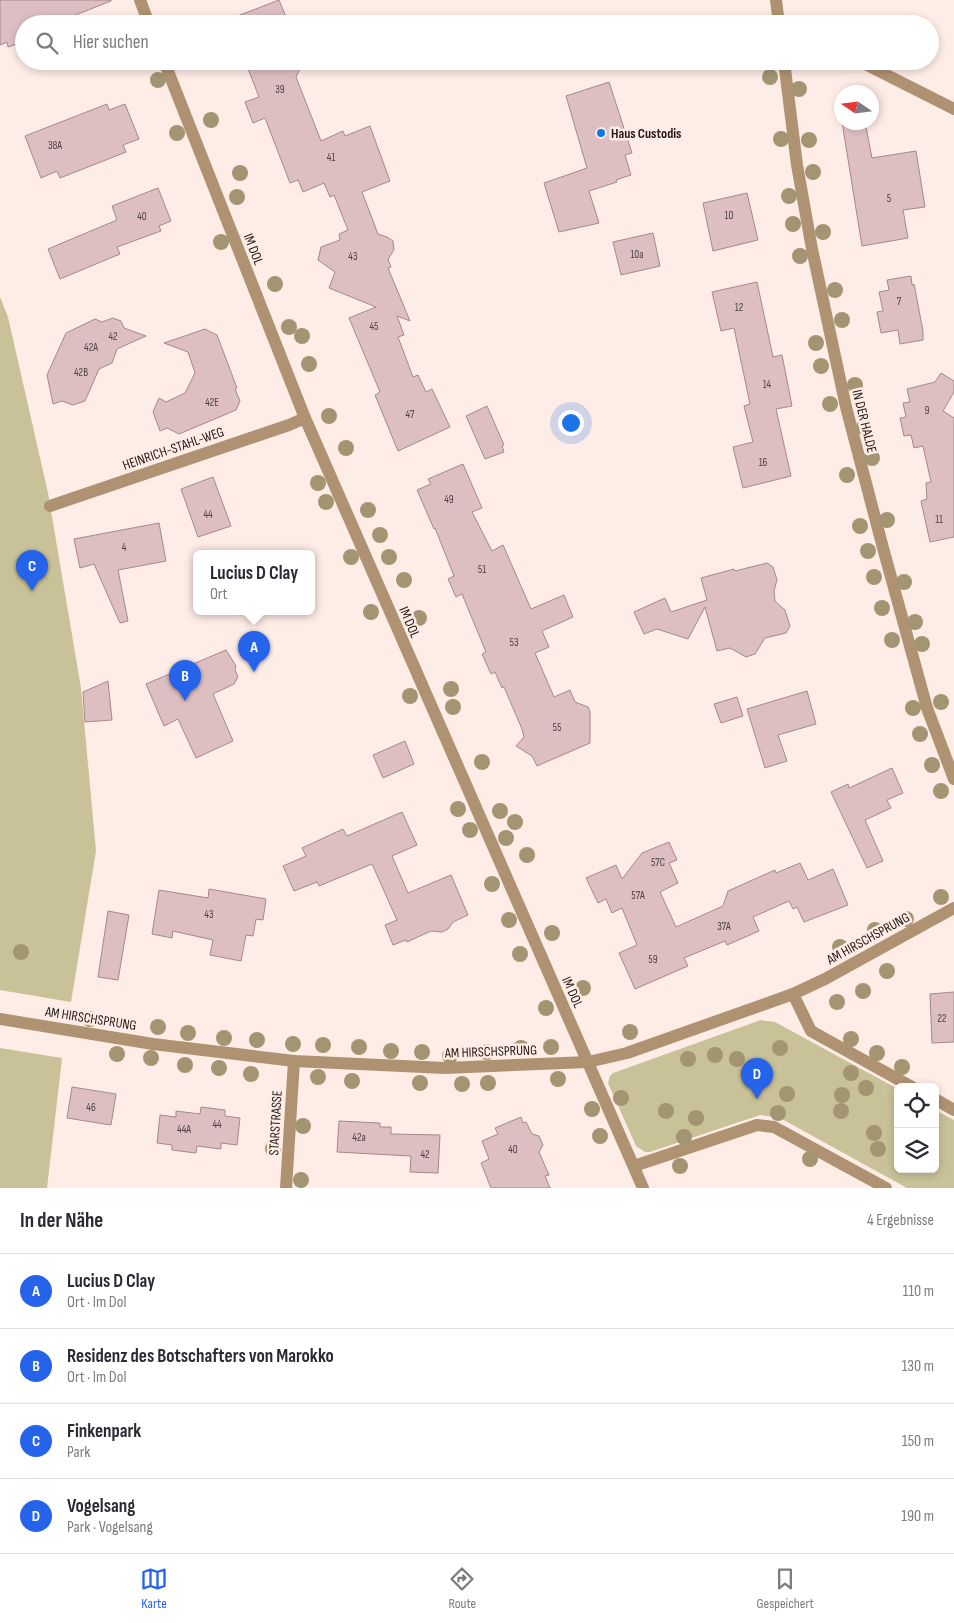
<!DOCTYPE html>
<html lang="de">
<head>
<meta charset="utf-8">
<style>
	:root { --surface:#fff; --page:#f2f2f3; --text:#2b2b33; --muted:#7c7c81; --line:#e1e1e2; --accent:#2563eb }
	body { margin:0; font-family:"Sofia Sans Condensed",sans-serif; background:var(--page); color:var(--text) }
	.controls { position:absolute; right:15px; bottom:15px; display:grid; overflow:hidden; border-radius:8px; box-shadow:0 2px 8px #0003 }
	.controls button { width:45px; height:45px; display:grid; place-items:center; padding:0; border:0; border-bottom:1px solid var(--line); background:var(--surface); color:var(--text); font:25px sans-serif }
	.compass { position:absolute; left:834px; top:85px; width:45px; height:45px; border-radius:50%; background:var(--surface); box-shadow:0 2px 8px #0003; rotate:283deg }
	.you { position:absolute; left:570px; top:422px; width:18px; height:18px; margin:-12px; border:4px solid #fff; border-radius:50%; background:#1a73e8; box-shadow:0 0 0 8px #1a73e833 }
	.badge { display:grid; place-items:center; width:32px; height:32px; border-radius:50%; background:var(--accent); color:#fff; font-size:16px; font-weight:700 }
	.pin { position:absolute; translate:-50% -41px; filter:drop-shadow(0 1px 2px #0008) }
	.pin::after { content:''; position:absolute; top:26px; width:18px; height:15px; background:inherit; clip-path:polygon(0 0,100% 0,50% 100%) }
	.popup { position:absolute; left:193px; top:550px; width:122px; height:65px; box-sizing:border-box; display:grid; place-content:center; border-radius:8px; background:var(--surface); filter:drop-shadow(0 1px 4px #0005); font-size:16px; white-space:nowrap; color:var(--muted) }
	.popup b { font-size:19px; color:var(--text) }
	.popup::after { content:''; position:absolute; left:50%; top:100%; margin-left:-10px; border:10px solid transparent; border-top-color:var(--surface) }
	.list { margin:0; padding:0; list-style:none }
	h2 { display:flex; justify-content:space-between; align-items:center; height:65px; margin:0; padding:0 20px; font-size:21px }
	h2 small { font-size:16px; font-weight:400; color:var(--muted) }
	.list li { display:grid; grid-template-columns:32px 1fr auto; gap:15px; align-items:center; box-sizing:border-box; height:75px; padding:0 20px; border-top:1px solid var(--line) }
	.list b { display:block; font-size:19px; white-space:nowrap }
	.list p { margin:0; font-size:16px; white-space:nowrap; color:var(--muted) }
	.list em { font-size:16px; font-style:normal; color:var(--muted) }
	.icon { flex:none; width:28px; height:28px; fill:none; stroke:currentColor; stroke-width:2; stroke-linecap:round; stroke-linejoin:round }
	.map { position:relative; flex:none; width:954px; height:1188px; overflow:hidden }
	.search { position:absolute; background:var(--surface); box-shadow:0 2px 8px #0003; left:15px; right:15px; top:15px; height:55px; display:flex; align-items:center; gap:12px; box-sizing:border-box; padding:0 18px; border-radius:28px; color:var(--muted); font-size:19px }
	.sheet { height:365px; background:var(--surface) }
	nav { display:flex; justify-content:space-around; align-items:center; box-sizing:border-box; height:70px; border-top:1px solid var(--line); background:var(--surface); font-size:14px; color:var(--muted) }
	nav a { display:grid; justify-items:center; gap:2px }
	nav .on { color:var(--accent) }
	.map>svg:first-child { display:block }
	.green { fill:#c9c197 }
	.building { fill:#ddbfc2; stroke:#a5888b }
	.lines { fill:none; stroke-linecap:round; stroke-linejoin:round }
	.service { stroke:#af9272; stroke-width:12 }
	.minor { stroke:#af9272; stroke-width:12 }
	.tree { fill:#a39572 }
	.poi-dot { fill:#0f79e1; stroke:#feece6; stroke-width:2 }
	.labels { text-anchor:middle; stroke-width:5; stroke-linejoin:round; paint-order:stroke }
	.number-label { font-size:11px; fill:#514240 }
	.poi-label { font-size:14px; font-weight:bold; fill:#221814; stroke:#feece6; text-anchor:start }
	.street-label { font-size:14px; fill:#221814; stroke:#feece6 }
</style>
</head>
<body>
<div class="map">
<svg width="954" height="1188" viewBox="0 0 954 1188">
	<rect width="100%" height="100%" fill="#feece6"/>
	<g class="green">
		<polygon points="0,297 8,317 48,493 81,688 96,851 71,1002 0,990"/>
		<polygon points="761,1020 775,1022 898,1089 898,1169 935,1169 935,1110 954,1120 954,1188 907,1188 780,1118 760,1115 650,1152 645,1152 636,1146 608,1083 610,1076 613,1073"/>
		<polygon points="0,1048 62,1058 47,1188 0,1188"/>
	</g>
	<g class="building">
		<polygon points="0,0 111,0 111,1 73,16 75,24 24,24 24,42 8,47 7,42 0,45"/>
		<polygon points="279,0 289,24 222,24 222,22"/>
		<polygon points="245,61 304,61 296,77 321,141 343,131 345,136 370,126 390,181 362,192 378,234 387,237 393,241 394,250 388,259 391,267 388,268 410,321 397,316 404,335 398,337 413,377 418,375 426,392 432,389 450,427 398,451 375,395 380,392 349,318 376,307 329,288 335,272 318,260 321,247 340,240 339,234 348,230 334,195 330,197 324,183 303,192 298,180 290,183 265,118 253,123 245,102 259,97"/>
		<polygon points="609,82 632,153 625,155 631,175 616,180 617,182 589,191 599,223 559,232 544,183 587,168 566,96"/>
		<polygon points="107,104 109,110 125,104 139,139 123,145 126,152 60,178 57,171 41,178 25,136"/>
		<polygon points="842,122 865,122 872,158 916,151 925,207 903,210 908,238 862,246"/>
		<polygon points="158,188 171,221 159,226 161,231 117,247 120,254 60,279 48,249 117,220 112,206"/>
		<polygon points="747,193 758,240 713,251 703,203"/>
		<polygon points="653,233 660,266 621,275 613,242"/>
		<polygon points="911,276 912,285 914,284 923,331 923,340 900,344 898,330 881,333 877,312 883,311 879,292 889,290 887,280"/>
		<polygon points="757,282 773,357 782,355 792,406 776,409 791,476 743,488 733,447 753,442 744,406 750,404 734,328 721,331 712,292"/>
		<polygon points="113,318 121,321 124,328 146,336 117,349 112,363 99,369 85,401 73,405 62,401 53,404 47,375 66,333 95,319 102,322"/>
		<polygon points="205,329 217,335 237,388 235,389 240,401 236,410 179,434 167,428 160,431 153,412 159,398 166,402 185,393 195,373 188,352 164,343"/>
		<polygon points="941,373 954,381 954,392 943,411 954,418 954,537 930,542 921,501 927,499 926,483 931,482 923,446 914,448 911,435 904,436 900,418 906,417 903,403 910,402 907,389 935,382"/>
		<polygon points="487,406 504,445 502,446 504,452 485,459 466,416"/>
		<polygon points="463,464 482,508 472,512 492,551 503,545 531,609 564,595 573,617 542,631 549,647 535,653 554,697 570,690 575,702 588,707 590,712 590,743 537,766 532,756 516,746 524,737 522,729 504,687 502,688 495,672 491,674 482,654 486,652 462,594 456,597 448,579 454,576 435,528 434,529 417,490 431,484 428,479"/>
		<polygon points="213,477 231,526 198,537 181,489"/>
		<polygon points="159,523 166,561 118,570 128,621 120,623 94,564 80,568 74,539"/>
		<polygon points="767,563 773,567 777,580 774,591 775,601 785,610 790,626 786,633 765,638 755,654 746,657 730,648 717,651 705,607 688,639 657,629 644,634 634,612 665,598 671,612 707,600 701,578 734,569 735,571"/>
		<polygon points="226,650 236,666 235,670 238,677 234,684 213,694 233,741 196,758 178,719 164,726 146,684"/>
		<polygon points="108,681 112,720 85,722 83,692"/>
		<polygon points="807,691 816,724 778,735 787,761 765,768 747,709"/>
		<polygon points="737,697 743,716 721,723 714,704"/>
		<polygon points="405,741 414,764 383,778 373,755"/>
		<polygon points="892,768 903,793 887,800 891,808 865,820 883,861 867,868 831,792 848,784 849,788"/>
		<polygon points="402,812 417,845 392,856 408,893 451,875 468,915 453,922 448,929 442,932 431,931 407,942 406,940 393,945 385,925 397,920 372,864 319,886 317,882 294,891 283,866 306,856 302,848 343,829 347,836"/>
		<polygon points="669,842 677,860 669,863 678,883 660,892 676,927 723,906 728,891 775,870 776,873 800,863 808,880 833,869 848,905 804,922 797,907 793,909 789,901 753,917 759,931 727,945 725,941 684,958 688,966 635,989 619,953 637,945 622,908 612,913 606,899 598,903 586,878 616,865 622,879 642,853"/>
		<polygon points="209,889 266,899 263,920 256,919 253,936 246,935 241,961 210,955 213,940 173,931 172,938 152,934 159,890 208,898"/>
		<polygon points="108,911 129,915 118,980 98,977"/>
		<polygon points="954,992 954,1042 932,1043 930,994"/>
		<polygon points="72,1087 116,1094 111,1125 67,1118"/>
		<polygon points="201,1107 225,1110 225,1116 240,1118 237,1145 221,1143 221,1149 197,1146 196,1153 172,1150 172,1145 157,1143 160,1115 176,1117 176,1111 200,1114"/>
		<polygon points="521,1117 523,1123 526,1122 532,1134 539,1136 543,1145 539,1152 549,1175 545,1176 550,1188 491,1188 481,1163 489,1159 482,1141 498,1134 495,1128"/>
		<polygon points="339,1121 380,1123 380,1127 391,1127 391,1134 440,1135 438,1173 410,1172 411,1156 337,1152"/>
	</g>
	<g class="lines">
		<polyline class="service" points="50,506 289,425 305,418"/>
		<g class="minor">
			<polyline points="140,0 149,24"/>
			<polyline points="776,0 779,24"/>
			<polyline points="164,61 305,418 643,1188"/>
			<polyline points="784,61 797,165 812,249 846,407 883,548 927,708 954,779"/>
			<polyline points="859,61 954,109"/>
			<polyline points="793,994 811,1031 912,1087"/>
			<polyline points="0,1019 153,1044 294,1061 445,1068 588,1062 627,1053 793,994 825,979 954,908"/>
			<polyline points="935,1099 954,1110"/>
			<polyline points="634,1166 757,1125 774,1127 886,1188"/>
			<polyline points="286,1188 294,1061"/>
		</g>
	</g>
	<g class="tree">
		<circle cx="770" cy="77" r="8"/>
		<circle cx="158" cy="80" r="8"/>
		<circle cx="799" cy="89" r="8"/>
		<circle cx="211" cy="120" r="8"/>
		<circle cx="177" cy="133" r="8"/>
		<circle cx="781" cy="139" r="8"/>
		<circle cx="809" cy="140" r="8"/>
		<circle cx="813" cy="172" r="8"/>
		<circle cx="240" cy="173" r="8"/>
		<circle cx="789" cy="196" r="8"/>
		<circle cx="237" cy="197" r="8"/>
		<circle cx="793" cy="224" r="8"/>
		<circle cx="823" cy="232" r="8"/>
		<circle cx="221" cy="242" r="8"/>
		<circle cx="800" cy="256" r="8"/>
		<circle cx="275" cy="284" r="8"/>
		<circle cx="835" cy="290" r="8"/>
		<circle cx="842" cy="320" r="8"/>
		<circle cx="289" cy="327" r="8"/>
		<circle cx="302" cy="336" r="8"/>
		<circle cx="816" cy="343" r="8"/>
		<circle cx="309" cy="364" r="8"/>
		<circle cx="821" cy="366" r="8"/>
		<circle cx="855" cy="385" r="8"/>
		<circle cx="830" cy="404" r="8"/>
		<circle cx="329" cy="416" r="8"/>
		<circle cx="864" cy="427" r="8"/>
		<circle cx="346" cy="448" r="8"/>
		<circle cx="872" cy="458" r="8"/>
		<circle cx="847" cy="475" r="8"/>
		<circle cx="318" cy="483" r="8"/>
		<circle cx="326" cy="502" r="8"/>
		<circle cx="368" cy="510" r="8"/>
		<circle cx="887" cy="520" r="8"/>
		<circle cx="860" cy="526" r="8"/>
		<circle cx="380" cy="535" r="8"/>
		<circle cx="868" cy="551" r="8"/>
		<circle cx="351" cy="557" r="8"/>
		<circle cx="389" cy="557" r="8"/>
		<circle cx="874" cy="577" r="8"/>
		<circle cx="404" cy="580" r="8"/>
		<circle cx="904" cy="582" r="8"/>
		<circle cx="882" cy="608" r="8"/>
		<circle cx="371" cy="612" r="8"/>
		<circle cx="419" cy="618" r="8"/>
		<circle cx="915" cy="622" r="8"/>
		<circle cx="892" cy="640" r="8"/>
		<circle cx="922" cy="644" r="8"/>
		<circle cx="451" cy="689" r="8"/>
		<circle cx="410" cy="696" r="8"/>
		<circle cx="941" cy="702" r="8"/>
		<circle cx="453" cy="707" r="8"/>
		<circle cx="913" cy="708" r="8"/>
		<circle cx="920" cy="734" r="8"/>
		<circle cx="482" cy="762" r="8"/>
		<circle cx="932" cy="765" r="8"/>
		<circle cx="941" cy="791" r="8"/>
		<circle cx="458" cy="809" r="8"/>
		<circle cx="500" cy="811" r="8"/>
		<circle cx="515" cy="822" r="8"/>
		<circle cx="470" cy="830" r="8"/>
		<circle cx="506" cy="838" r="8"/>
		<circle cx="527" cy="855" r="8"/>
		<circle cx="492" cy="884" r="8"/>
		<circle cx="941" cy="897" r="8"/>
		<circle cx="906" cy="919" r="8"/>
		<circle cx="509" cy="920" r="8"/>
		<circle cx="875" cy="930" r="8"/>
		<circle cx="552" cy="933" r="8"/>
		<circle cx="840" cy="947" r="8"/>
		<circle cx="21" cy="952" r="8"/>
		<circle cx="520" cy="954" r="8"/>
		<circle cx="887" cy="971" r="8"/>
		<circle cx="583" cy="988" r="8"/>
		<circle cx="863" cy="991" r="8"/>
		<circle cx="837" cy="1002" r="8"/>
		<circle cx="546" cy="1008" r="8"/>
		<circle cx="90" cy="1019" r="8"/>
		<circle cx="158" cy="1027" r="8"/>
		<circle cx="630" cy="1032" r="8"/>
		<circle cx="188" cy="1033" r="8"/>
		<circle cx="224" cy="1038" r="8"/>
		<circle cx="851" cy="1039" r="8"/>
		<circle cx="257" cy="1040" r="8"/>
		<circle cx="293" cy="1044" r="8"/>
		<circle cx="323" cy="1045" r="8"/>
		<circle cx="359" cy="1047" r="8"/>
		<circle cx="551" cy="1047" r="8"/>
		<circle cx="521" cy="1048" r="8"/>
		<circle cx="780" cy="1048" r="8"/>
		<circle cx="391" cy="1051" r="8"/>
		<circle cx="422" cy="1052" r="8"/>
		<circle cx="487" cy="1052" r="8"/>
		<circle cx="877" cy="1053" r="8"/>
		<circle cx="117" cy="1054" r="8"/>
		<circle cx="715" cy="1055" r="8"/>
		<circle cx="450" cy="1056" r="8"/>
		<circle cx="151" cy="1058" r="8"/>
		<circle cx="688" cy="1059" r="8"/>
		<circle cx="737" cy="1059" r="8"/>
		<circle cx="185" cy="1065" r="8"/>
		<circle cx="902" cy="1067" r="8"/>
		<circle cx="219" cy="1068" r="8"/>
		<circle cx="851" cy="1073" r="8"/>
		<circle cx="251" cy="1074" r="8"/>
		<circle cx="318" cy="1077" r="8"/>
		<circle cx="558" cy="1079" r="8"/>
		<circle cx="352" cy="1081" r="8"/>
		<circle cx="420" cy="1083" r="8"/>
		<circle cx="488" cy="1083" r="8"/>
		<circle cx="462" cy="1084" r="8"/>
		<circle cx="866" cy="1088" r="8"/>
		<circle cx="787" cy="1094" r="8"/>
		<circle cx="842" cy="1095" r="8"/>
		<circle cx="621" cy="1098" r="8"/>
		<circle cx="592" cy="1109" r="8"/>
		<circle cx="666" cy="1111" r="8"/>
		<circle cx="841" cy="1111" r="8"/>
		<circle cx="778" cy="1113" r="8"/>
		<circle cx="696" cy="1118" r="8"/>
		<circle cx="303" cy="1126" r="8"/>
		<circle cx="874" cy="1133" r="8"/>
		<circle cx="600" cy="1136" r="8"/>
		<circle cx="684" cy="1137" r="8"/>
		<circle cx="273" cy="1149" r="8"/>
		<circle cx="878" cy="1149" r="8"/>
		<circle cx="810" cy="1159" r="8"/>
		<circle cx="680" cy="1166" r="8"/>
		<circle cx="301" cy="1180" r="8"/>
	</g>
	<circle class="poi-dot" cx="601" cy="133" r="5"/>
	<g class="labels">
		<g class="number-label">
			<text x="280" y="93">39</text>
			<text x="55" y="149">38A</text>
			<text x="331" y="161">41</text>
			<text x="889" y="202">5</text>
			<text x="729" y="219">10</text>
			<text x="142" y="220">40</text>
			<text x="637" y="258">10a</text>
			<text x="353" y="260">43</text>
			<text x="899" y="305">7</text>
			<text x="739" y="311">12</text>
			<text x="374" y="330">45</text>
			<text x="113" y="340">42</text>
			<text x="91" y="351">42A</text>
			<text x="81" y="376">42B</text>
			<text x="767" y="388">14</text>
			<text x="212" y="406">42E</text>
			<text x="927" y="414">9</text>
			<text x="410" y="418">47</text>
			<text x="763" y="466">16</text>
			<text x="449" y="503">49</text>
			<text x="208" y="518">44</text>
			<text x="939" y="523">11</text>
			<text x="124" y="551">4</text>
			<text x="482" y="573">51</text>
			<text x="514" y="646">53</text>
			<text x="557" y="731">55</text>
			<text x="658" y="866">57C</text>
			<text x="638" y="899">57A</text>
			<text x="209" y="918">43</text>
			<text x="724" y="930">37A</text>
			<text x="653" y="963">59</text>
			<text x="942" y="1022">22</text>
			<text x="91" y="1111">46</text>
			<text x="217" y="1128">44</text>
			<text x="184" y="1133">44A</text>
			<text x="359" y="1141">42a</text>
			<text x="513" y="1153">40</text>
			<text x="425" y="1158">42</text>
		</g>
		<g class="poi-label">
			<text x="611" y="138">Haus Custodis</text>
		</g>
		<g class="street-label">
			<text transform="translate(254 249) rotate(69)" y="5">IM DOL</text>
			<text transform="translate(865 421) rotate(76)" y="5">IN DER HALDE</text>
			<text transform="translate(173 448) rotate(-19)" y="5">HEINRICH-STAHL-WEG</text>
			<text transform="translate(410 622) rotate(67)" y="5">IM DOL</text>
			<text transform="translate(868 938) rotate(-29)" y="5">AM HIRSCHSPRUNG</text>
			<text transform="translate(573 992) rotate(66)" y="5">IM DOL</text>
			<text transform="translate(91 1018) rotate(9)" y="5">AM HIRSCHSPRUNG</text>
			<text transform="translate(491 1051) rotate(-2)" y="5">AM HIRSCHSPRUNG</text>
			<text transform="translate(275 1123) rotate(-87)" y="5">STARSTRASSE</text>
		</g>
	</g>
</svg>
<div class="controls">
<button><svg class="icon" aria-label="locate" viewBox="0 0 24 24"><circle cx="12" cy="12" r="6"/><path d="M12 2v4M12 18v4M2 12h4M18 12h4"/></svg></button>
<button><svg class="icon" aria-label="layers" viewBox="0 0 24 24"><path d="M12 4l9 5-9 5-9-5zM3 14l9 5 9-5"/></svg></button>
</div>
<svg class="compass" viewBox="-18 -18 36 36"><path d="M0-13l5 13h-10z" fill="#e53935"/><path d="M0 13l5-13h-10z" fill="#7c7c81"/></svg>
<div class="you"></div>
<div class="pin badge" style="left:254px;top:672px">A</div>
<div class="popup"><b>Lucius D Clay</b>Ort</div>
<div class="pin badge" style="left:185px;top:701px">B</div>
<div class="pin badge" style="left:32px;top:591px">C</div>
<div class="pin badge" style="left:757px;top:1099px">D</div>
<div class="search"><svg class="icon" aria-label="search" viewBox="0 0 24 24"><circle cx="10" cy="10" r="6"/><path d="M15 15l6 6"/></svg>Hier suchen</div>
</div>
<section class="sheet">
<h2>In der Nähe<small>4 Ergebnisse</small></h2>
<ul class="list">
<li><span class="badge">A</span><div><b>Lucius D Clay</b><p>Ort · Im Dol</p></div><em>110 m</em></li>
<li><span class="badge">B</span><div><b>Residenz des Botschafters von Marokko</b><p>Ort · Im Dol</p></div><em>130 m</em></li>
<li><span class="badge">C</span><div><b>Finkenpark</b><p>Park</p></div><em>150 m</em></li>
<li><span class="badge">D</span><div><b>Vogelsang</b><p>Park · Vogelsang</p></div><em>190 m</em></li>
</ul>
</section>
<nav>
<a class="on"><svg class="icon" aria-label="map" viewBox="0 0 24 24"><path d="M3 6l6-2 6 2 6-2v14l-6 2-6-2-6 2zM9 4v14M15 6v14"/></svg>Karte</a>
<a><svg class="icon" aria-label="directions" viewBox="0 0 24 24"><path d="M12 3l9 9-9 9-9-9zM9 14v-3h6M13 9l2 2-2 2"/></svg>Route</a>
<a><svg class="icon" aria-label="saved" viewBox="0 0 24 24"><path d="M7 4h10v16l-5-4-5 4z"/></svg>Gespeichert</a>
</nav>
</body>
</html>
